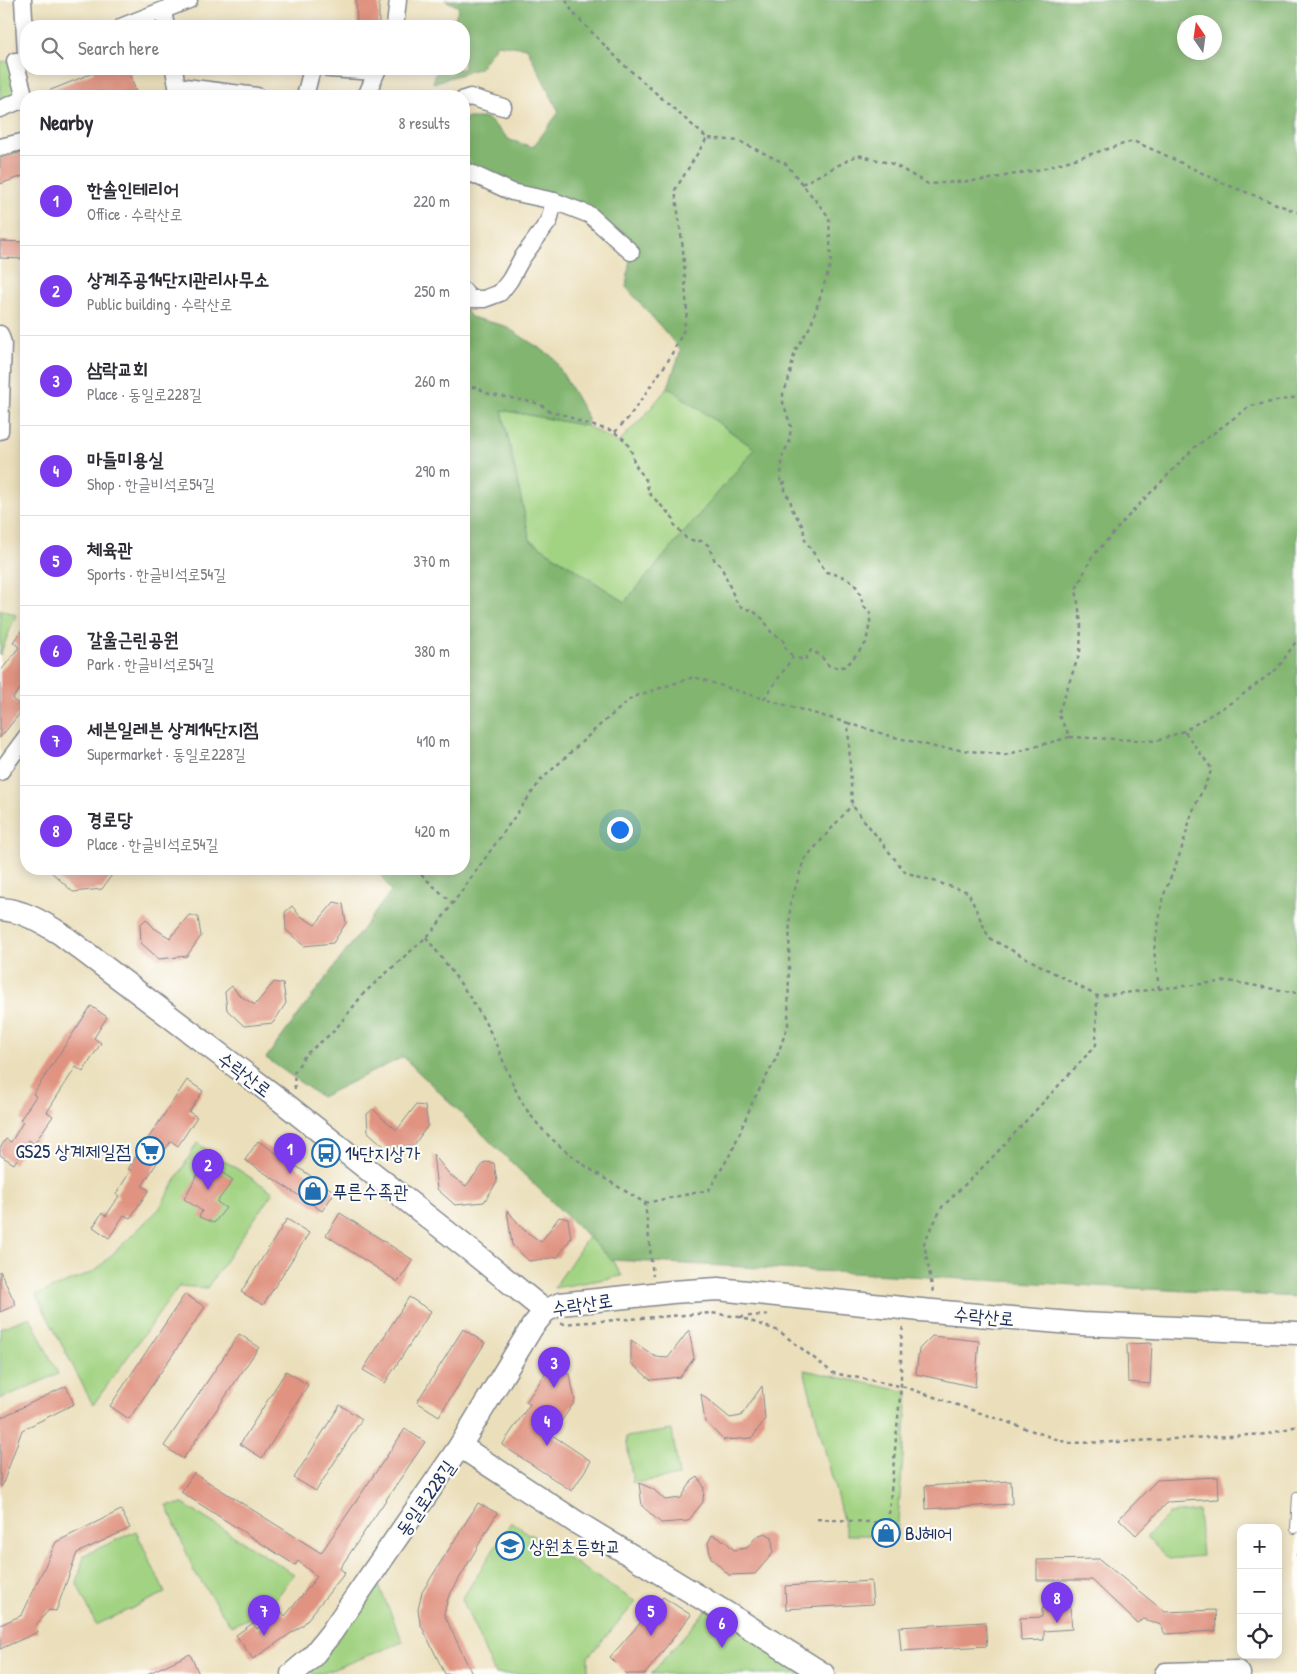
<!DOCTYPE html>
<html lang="en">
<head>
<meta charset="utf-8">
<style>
	:root { --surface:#fff; --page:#f2f2f3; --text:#2b2b33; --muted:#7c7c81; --line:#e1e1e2; --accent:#7c3aed }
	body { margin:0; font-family:"Patrick Hand","Poor Story",sans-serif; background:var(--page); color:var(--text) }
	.controls { position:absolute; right:15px; bottom:15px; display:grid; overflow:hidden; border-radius:10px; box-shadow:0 2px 12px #0003 }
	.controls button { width:45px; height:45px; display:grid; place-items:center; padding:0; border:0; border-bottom:1px solid var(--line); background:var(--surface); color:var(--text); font:25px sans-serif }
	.compass { position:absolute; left:1177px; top:15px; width:45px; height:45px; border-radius:50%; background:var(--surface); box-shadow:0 2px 12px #0003; rotate:347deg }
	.you { position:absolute; left:619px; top:829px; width:18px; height:18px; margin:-12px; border:4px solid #fff; border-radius:50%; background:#1a73e8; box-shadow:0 0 0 8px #1a73e833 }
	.badge { display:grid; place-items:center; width:32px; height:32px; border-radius:50%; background:var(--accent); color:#fff; font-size:16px; font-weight:700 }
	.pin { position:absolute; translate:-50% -41px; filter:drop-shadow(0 1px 2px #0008) }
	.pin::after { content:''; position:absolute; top:26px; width:18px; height:15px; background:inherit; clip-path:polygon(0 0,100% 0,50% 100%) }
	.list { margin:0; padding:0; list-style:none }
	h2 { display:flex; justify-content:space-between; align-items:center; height:65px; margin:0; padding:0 20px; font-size:21px }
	h2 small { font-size:16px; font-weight:400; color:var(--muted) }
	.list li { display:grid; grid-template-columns:32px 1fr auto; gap:15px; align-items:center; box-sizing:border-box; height:90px; padding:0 20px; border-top:1px solid var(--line) }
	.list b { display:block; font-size:19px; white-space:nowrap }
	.list p { margin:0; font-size:16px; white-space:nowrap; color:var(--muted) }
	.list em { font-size:16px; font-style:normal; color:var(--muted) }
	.icon { flex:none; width:28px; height:28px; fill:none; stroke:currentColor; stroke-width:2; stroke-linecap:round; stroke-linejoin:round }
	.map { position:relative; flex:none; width:1297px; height:1674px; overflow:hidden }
	.search { position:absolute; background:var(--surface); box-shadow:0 2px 12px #0003; left:20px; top:20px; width:450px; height:55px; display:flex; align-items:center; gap:12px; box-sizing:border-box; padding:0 18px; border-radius:20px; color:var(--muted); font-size:19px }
	.panel { position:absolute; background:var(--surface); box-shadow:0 2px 12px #0003; left:20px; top:90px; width:450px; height:785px; border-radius:20px }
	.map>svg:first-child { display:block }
	.green { fill:#a2d382; stroke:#5e8170 }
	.forest { fill:#81b570; stroke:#4e7267; fill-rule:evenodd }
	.building { fill:#e09381 }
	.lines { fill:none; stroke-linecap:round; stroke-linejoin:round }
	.lane-casing { stroke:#83878c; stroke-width:10 }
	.street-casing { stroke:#83878c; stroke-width:19 }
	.secondary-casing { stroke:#83878c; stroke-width:25 }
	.path { stroke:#83878c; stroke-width:2.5; stroke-dasharray:4 4; stroke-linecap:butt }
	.lane { stroke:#fff; stroke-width:8 }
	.street { stroke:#fff; stroke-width:16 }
	.secondary { stroke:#fff; stroke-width:22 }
	.labels { text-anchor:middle; stroke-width:4.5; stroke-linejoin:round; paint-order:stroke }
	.street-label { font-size:19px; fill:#1b2f5e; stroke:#fdfcf7 }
	.poi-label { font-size:19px; fill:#1b2f5e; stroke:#fdfcf7; text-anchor:start }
</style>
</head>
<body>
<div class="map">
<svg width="1297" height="1674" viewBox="0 0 1297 1674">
	<rect width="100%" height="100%" fill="#fdfcf7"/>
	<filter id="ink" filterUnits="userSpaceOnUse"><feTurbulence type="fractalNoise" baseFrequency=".02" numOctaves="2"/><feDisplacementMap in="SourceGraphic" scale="10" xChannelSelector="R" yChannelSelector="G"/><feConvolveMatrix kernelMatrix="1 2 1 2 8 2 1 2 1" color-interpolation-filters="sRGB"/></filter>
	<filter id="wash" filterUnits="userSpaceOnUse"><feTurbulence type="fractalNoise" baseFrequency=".0096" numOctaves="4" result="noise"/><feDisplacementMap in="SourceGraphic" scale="20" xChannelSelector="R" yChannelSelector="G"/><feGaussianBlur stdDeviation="1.12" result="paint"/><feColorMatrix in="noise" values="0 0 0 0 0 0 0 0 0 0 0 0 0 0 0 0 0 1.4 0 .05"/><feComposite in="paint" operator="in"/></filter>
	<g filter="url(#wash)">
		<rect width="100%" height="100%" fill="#ebdfbb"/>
		<g class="green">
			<polygon points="15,61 24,99 0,99 0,62"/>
			<polygon points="668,387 755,449 625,602 530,540 502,410 587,426 618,443 646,414"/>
			<polygon points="0,609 16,615 0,655"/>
			<polygon points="197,1143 273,1192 207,1288 179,1286 93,1405 36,1295 95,1271 159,1209"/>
			<polygon points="588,1237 612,1260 622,1276 554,1288"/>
			<polygon points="30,1317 58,1374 0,1399 0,1328"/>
			<polygon points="804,1370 908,1392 897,1535 847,1535"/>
			<polygon points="672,1430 679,1476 633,1483 626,1437"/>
			<polygon points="183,1504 294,1574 268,1610 231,1626 194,1571 167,1505"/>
			<polygon points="1198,1511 1202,1556 1169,1559 1146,1537 1169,1514"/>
			<polygon points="511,1522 636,1602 588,1657 588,1674 495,1674 462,1599"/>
			<polygon points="136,1531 165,1593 96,1625 77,1584 84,1555"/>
			<polygon points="379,1586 403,1642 321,1674 312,1674 314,1666"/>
			<polygon points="707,1609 813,1674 651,1674"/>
		</g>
		<path class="forest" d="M 445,0 L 1297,0 L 1297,1297 L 612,1260 L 403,1057 L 321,1097 L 266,1058 L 391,891 L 377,869 L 464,869 L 464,308 L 471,317 L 505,326 L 553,357 L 588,418 L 587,426 L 502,410 L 530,540 L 625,602 L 755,449 L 668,387 L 681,350 L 626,287 L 631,251 L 571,201 L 498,183 L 464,165 L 464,118 L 487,118 L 510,140 L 533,147 L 559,112 L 527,48 L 497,44 L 480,68 L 433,83 L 437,69 L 464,69 L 464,26 L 452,26 L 459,7 ZM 1184,22 L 1214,22 L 1214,52 L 1184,52 Z"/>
		<g id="blocks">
			<g class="building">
				<polygon points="356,0 379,0 379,26 357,26"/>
				<polygon points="94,69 129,69 137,96 108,96 107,92 97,96 36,96 93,73"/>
				<polygon points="26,151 26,175 0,184 0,158"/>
				<polygon points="0,241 24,242 23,259 0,258"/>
				<polygon points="26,625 26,681 12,699 24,708 0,738 0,672 19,647 13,642"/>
				<polygon points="48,869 116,869 102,889 73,892"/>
				<polygon points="334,902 343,904 346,923 333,943 304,946 286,930 285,912 292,906 299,915 315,925"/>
				<polygon points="189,915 198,917 201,936 187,956 159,959 141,943 140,925 146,919 154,928 170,938"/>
				<polygon points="274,982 283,984 286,1003 273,1023 244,1026 227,1010 225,992 232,986 239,995 255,1005"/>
				<polygon points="91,1006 107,1017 94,1038 101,1043 83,1072 76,1067 47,1112 53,1116 34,1144 29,1140 14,1164 0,1155 0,1148 6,1139 11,1142 23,1122 20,1120 36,1096 33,1094"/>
				<polygon points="187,1080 203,1091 189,1112 197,1117 178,1146 171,1141 142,1186 149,1190 130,1218 124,1215 109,1238 93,1227 102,1213 106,1216 119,1196 116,1194 131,1170 128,1169"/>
				<polygon points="416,1105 425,1106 428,1125 414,1145 386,1148 368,1132 367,1114 373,1109 381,1117 397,1130"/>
				<polygon points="258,1141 335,1192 322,1211 245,1160"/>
				<polygon points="433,1154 450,1175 466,1186 485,1162 494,1163 497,1182 484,1202 455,1205 437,1189"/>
				<polygon points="205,1161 233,1180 217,1202 226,1208 214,1223 199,1217 202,1211 184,1199"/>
				<polygon points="507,1210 524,1230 541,1242 559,1217 568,1219 571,1238 558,1257 529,1261 512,1245"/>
				<polygon points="340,1213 413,1260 398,1282 326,1235"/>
				<polygon points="287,1219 309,1233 263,1305 241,1292"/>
				<polygon points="0,1271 16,1305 0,1312"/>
				<polygon points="185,1294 205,1307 129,1419 110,1406"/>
				<polygon points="409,1297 431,1311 385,1383 363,1370"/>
				<polygon points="463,1329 485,1343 439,1416 417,1402"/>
				<polygon points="689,1330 694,1358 680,1377 651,1380 631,1363 631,1340 656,1357 668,1358"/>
				<polygon points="239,1334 259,1347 183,1459 164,1446"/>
				<polygon points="932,1336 979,1341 975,1387 916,1374 919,1349"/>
				<polygon points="1152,1343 1150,1384 1128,1382 1127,1344"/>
				<polygon points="551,1365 570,1375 575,1401 552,1435 591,1461 572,1491 502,1445 530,1404 526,1402"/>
				<polygon points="286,1371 308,1385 262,1458 240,1444"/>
				<polygon points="66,1386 74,1404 22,1430 2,1486 0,1486 0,1418"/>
				<polygon points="762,1386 765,1419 752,1438 724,1440 705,1422 701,1394 730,1418 741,1416"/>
				<polygon points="340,1405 362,1419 316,1491 294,1478"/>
				<polygon points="405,1429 425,1442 340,1568 345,1573 303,1625 253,1659 236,1635 253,1623 257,1629 282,1612 285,1616 317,1577 298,1561 295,1565 181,1492 194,1473 321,1553"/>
				<polygon points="698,1477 704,1487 703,1502 688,1521 661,1523 642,1506 639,1483 653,1489 665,1500 681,1498 692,1481"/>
				<polygon points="1218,1477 1219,1499 1168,1502 1136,1535 1119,1519 1157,1480"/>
				<polygon points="1011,1481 1012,1504 926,1509 925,1486"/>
				<polygon points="478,1503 497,1513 448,1598 444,1614 472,1674 445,1674 420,1623 418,1610 422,1592"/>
				<polygon points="121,1510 130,1528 77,1553 56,1611 49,1610 35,1626 38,1632 0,1649 0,1625 22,1615 56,1542"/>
				<polygon points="765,1533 772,1537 773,1553 755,1574 729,1575 711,1558 708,1543 712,1535 725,1541 734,1550 747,1548 757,1536"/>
				<polygon points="1099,1559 1165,1612 1215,1610 1216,1631 1165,1634 1161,1625 1144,1619 1137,1623 1092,1580 1037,1580 1037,1560"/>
				<polygon points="871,1581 873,1604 786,1609 785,1586"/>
				<polygon points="663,1597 691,1615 645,1674 627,1674 610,1657"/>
				<polygon points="1070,1606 1072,1629 1044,1631 1044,1640 1021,1641 1020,1618 1042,1617 1042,1608"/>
				<polygon points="985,1622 987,1646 901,1651 899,1627"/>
				<polygon points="190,1654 199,1674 147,1674"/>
			</g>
		</g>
	</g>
	<g filter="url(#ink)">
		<use href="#blocks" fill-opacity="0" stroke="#83878c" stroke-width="1"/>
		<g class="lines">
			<defs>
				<polyline id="lane" points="1295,1529 1297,1496"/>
				<g id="street">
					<polyline points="23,0 26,53"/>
					<polyline points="163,11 166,26"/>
					<polyline points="123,26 189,0"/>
					<polyline points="395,26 398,0"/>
					<polyline points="15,61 26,102"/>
					<polyline points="174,69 177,86 257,96"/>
					<polyline points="330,69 376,72"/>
					<polyline points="305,96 312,69"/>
					<polyline points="366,96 378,69"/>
					<polyline points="464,99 470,97 503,107"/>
					<polyline points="0,109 24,99"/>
					<polyline points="0,147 26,141"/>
					<polyline points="464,170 512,192 554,201 590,215 631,252"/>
					<polyline points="464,291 470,299 484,299 500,293 510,280 522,258 549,221 554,201"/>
					<polyline points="0,334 3,343 0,431"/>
					<polyline points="0,772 26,737"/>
				</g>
				<g id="secondary">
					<path d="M 0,909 C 22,910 42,922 61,934 L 280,1100 L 471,1251 L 545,1311"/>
					<polyline points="460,1446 576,1522 741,1622 823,1674"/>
					<polyline points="292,1674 311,1658 331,1633 460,1446 532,1327 545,1311 560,1304 672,1292 718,1289 921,1310 1082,1324 1297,1333"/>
					<polyline points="1166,1674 1237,1672 1239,1674"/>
				</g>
			</defs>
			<use href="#lane" class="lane-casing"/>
			<use href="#street" class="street-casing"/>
			<use href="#secondary" class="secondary-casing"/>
			<g class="path">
				<path d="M 566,0 L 573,13 L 624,65 L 707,138 L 739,141 L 786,164 L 829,217 L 831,263 L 811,325 L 795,351 L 788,382 L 783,394 L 783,402 L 791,427 L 789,443 L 783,454 L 780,484 L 785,483 L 785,494 L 790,498 L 792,509 L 803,527 L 805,540 L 826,572 C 848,577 859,581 863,606 L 870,611 L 870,622 L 866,643 L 850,662 L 843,667 L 830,667 L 820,655 L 811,650 L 805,660 L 793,657 L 764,699 L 848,723 L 852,805 L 905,872 L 968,892 L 989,938 L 1097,996 L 1228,981 L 1297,993"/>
				<polyline points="802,184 858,155 893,164 928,184 985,180 1042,169 1133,141 1163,154 1225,184 1297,212"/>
				<polyline points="464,388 476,387 489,394 533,402 543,406 547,410 561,415 565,415 583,423 613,431 626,441 632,453 634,463 646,480 649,493 674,519 674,524 686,538 695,541 702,541 708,545 715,561 721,566 736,601 741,607 753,611 764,620 771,632 783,640 785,647 793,657"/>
				<polyline points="615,432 629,417 668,361 683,332 687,313 683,249 675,190 707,138"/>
				<polyline points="848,723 890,736 935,747 1005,755 1070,737 1058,714 1080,652 1081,624 1076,589 1092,557 1132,512 1195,447 1250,406 1297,397"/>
				<polyline points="1070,737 1157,741 1184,731 1237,699 1278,668 1297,640"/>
				<polyline points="415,869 452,903"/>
				<path d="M 426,937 C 447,965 469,993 486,1024 C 502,1052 510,1086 529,1113 C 558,1153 604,1178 645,1203 L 653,1276"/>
				<polyline points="1159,989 1154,950 1163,897 1181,851 1192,813 1212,769 1184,731"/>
				<polyline points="295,1089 294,1073 305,1055 334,1031 364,993 433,931 541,780 600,725 633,697 694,677 764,699"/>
				<polyline points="645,1203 709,1190 732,1151 753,1101 776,1059 788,1025 790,905 804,860 852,805"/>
				<polyline points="933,1292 924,1243 942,1207 989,1161 1096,1045 1097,996"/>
				<polyline points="740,1317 772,1314"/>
				<polyline points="561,1324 711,1313 739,1317 779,1331 833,1373 905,1387 1068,1443 1118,1442 1268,1434 1297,1426"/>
				<polyline points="817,1519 888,1523 901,1386 901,1340 903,1326"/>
				<polyline points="1296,1555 1297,1555"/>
			</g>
			<use href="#lane" class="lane"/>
			<use href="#street" class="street"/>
			<use href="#secondary" class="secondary"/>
		</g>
	</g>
	<defs>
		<symbol id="supermarket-ring" viewBox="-11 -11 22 22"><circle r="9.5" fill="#fdfcf7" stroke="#1f6fb2" stroke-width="1.5"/><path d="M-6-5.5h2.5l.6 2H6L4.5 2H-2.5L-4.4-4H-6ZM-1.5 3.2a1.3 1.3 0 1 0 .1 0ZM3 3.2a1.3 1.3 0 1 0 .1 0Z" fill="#1f6fb2"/></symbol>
		<symbol id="bus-ring" viewBox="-11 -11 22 22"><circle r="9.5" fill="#fdfcf7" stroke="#1f6fb2" stroke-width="1.5"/><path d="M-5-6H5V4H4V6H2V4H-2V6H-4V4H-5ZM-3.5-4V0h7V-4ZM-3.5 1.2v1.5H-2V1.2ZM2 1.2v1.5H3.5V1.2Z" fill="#1f6fb2"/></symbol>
		<symbol id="shop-ring" viewBox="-11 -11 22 22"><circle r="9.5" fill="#fdfcf7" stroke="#1f6fb2" stroke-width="1.5"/><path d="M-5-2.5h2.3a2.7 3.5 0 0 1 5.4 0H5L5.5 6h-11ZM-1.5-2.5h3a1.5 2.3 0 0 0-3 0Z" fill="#1f6fb2"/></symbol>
		<symbol id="school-ring" viewBox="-11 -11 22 22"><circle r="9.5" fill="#fdfcf7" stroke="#1f6fb2" stroke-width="1.5"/><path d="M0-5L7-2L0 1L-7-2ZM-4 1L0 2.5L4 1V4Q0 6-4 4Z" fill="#1f6fb2"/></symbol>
	</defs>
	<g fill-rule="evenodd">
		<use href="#supermarket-ring" x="134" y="1135" width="32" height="32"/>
		<use href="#bus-ring" x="310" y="1137" width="32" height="32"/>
		<use href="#shop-ring" x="297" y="1175" width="32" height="32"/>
		<use href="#shop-ring" x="870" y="1517" width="32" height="32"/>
		<use href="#school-ring" x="494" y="1530" width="32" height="32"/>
	</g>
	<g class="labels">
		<g class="street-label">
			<text transform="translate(245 1074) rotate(37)" y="7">수락산로</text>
			<text transform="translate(582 1304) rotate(-9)" y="7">수락산로</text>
			<text transform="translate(984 1316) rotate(5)" y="7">수락산로</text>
			<text transform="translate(425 1498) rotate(-55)" y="7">동일로228길</text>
		</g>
		<g class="poi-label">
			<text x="131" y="1158" text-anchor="end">GS25 상계제일점</text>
			<text x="345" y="1160">14단지상가</text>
			<text x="332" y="1198">푸른수족관</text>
			<text x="905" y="1540">BJ헤어</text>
			<text x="529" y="1553">상원초등학교</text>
		</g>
	</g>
</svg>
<div class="controls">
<button>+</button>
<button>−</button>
<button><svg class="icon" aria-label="locate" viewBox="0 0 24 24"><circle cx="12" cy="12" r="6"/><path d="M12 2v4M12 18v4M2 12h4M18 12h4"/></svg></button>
</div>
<svg class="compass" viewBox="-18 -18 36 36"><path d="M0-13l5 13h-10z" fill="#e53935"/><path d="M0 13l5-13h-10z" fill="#7c7c81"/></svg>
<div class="you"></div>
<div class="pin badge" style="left:290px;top:1174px">1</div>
<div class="pin badge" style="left:208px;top:1190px">2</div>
<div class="pin badge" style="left:554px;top:1388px">3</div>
<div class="pin badge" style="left:547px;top:1446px">4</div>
<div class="pin badge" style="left:651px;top:1636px">5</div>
<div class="pin badge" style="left:722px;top:1648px">6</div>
<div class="pin badge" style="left:264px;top:1636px">7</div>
<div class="pin badge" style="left:1057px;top:1623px">8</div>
<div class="search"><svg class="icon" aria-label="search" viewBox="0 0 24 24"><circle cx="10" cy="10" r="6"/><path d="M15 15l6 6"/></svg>Search here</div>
<section class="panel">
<h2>Nearby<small>8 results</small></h2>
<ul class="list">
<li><span class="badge">1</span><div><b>한솔인테리어</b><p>Office · 수락산로</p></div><em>220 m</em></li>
<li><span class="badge">2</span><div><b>상계주공14단지관리사무소</b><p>Public building · 수락산로</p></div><em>250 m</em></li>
<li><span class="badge">3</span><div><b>삼락교회</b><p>Place · 동일로228길</p></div><em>260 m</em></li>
<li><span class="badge">4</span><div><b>마들미용실</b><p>Shop · 한글비석로54길</p></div><em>290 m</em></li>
<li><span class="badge">5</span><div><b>체육관</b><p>Sports · 한글비석로54길</p></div><em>370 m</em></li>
<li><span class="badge">6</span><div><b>갈울근린공원</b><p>Park · 한글비석로54길</p></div><em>380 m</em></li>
<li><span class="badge">7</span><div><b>세븐일레븐 상계14단지점</b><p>Supermarket · 동일로228길</p></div><em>410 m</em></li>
<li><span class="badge">8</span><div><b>경로당</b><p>Place · 한글비석로54길</p></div><em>420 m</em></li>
</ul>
</section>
</div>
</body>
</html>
